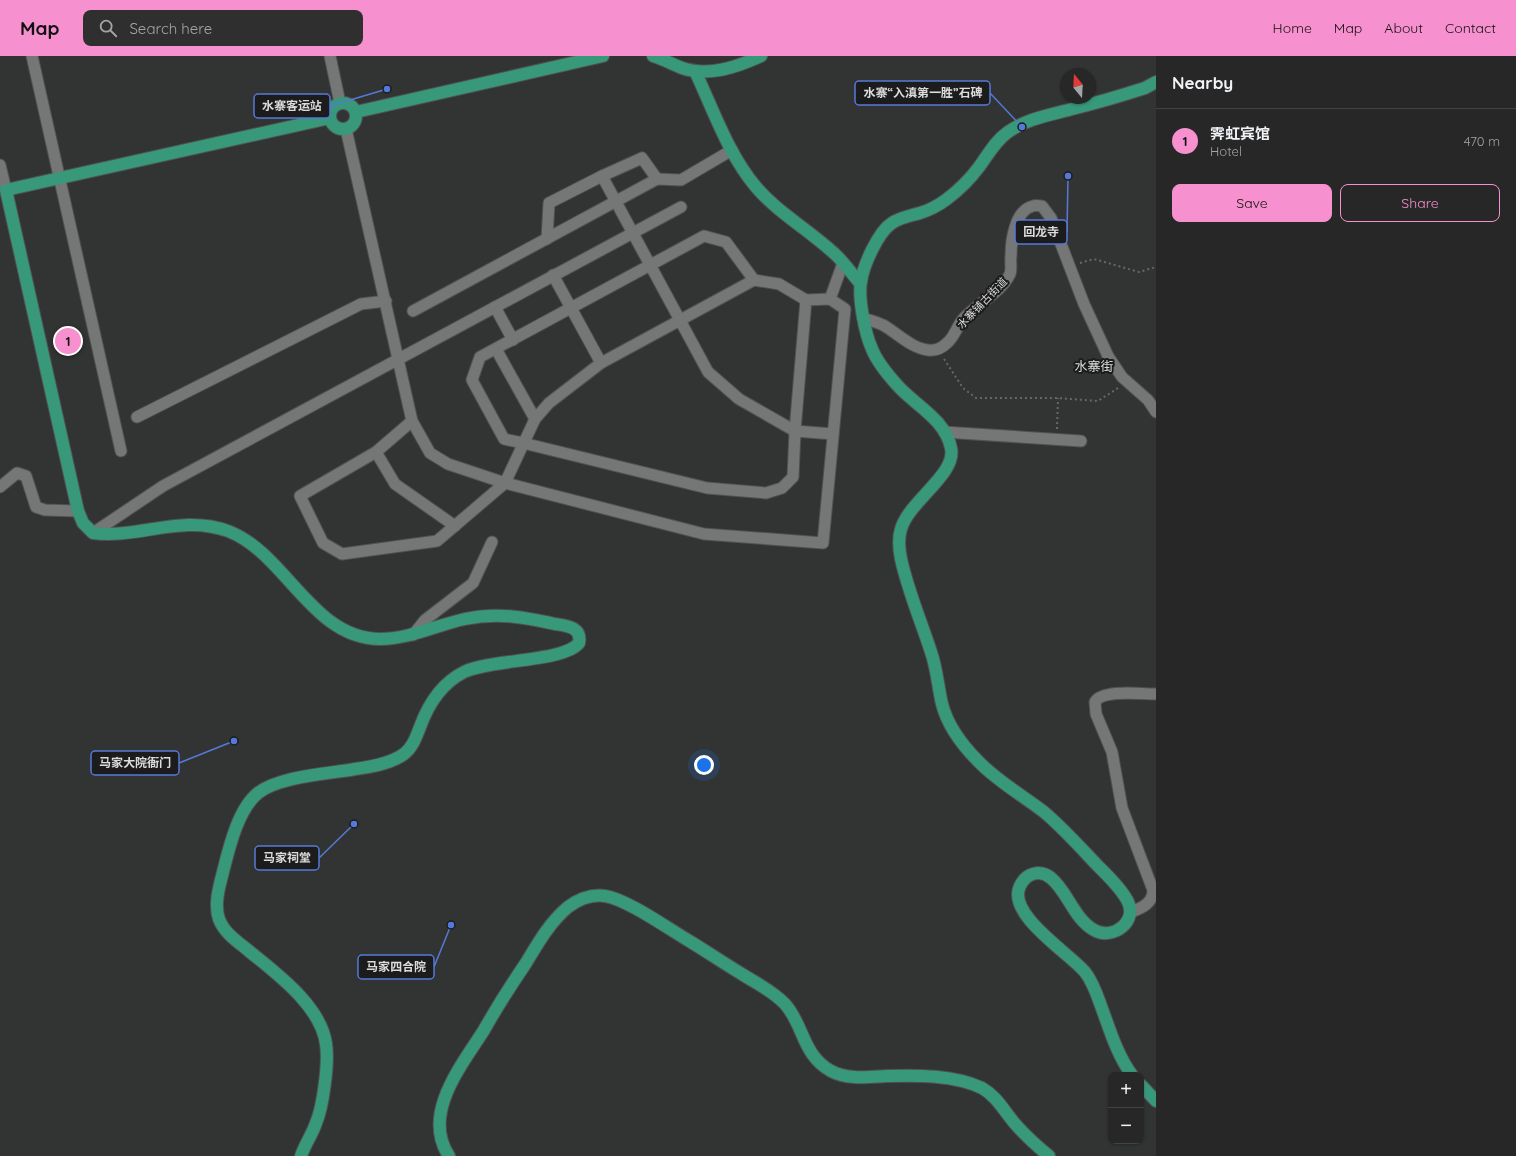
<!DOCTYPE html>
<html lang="en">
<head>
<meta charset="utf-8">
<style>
	:root { --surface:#262726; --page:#2e2f2e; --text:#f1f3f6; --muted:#a4a5a7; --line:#424443; --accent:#f790ce }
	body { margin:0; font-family:Quicksand,"Noto Sans SC",sans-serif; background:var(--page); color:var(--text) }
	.controls { position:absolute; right:12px; bottom:12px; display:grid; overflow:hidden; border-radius:8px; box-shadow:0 1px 3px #0004 }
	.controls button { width:36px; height:36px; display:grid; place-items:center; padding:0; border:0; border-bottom:1px solid var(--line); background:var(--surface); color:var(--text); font:20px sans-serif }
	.compass { position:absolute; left:1060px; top:12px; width:36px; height:36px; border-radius:50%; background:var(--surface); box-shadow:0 1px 3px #0004; rotate:342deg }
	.you { position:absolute; left:704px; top:709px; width:14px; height:14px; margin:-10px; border:3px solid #fff; border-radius:50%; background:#1a73e8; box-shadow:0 0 0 6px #1a73e833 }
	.badge { display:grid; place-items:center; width:26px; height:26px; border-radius:50%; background:var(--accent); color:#111; font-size:13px; font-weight:700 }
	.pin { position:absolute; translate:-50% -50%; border:2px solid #fff; box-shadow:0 1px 4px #0006 }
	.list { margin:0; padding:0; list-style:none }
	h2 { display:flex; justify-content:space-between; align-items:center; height:52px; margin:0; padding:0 16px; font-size:17px }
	h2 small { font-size:13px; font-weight:400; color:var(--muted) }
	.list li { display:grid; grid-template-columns:26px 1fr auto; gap:12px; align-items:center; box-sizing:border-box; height:64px; padding:0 16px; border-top:1px solid var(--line) }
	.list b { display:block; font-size:15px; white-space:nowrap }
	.list p { margin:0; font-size:13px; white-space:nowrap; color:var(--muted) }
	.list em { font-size:13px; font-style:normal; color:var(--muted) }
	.actions { display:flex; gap:8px; padding:12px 16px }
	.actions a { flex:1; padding:9px 0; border:1px solid var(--accent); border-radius:8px; text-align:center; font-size:14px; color:var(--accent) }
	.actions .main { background:var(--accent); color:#111 }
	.icon { flex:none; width:22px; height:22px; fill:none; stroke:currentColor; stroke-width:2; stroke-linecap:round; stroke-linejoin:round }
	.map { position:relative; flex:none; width:1156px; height:1100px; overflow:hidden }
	header { display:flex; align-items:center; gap:24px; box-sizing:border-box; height:56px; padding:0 20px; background:var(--accent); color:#111 }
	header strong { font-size:19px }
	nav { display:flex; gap:22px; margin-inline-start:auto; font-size:14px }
	.search { width:280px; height:36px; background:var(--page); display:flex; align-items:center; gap:10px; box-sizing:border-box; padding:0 14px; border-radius:8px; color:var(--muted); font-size:15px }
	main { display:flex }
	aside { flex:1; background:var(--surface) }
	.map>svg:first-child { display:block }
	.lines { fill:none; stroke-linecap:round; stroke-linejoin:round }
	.minor-casing { stroke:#505251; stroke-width:13 }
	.major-casing { stroke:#505251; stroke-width:14 }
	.path { stroke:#666867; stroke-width:2; stroke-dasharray:2 3; stroke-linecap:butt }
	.minor { stroke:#747775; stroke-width:11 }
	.major { stroke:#37987a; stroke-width:12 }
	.labels { text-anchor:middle; stroke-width:4; stroke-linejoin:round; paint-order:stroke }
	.street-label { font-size:11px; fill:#dbdcdb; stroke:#1b1c1b }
	.quarter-label { font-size:13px; fill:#dbdcdb; stroke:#1b1c1b }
	.leader { fill:none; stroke:#5679d9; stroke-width:1.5 }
	.callout-dot { fill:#5679d9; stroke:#1b1c1b; stroke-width:1.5 }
	.callout { fill:#1b1c1b; stroke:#5679d9; stroke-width:1.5 }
	.callout-label { font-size:12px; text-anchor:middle; font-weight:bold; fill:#dbdcdb }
</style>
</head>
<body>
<header>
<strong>Map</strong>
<div class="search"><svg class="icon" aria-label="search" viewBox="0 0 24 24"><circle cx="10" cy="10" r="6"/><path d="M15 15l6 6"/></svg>Search here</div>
<nav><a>Home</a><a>Map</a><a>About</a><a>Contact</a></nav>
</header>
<main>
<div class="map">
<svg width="1156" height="1100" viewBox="0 0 1156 1100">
	<rect width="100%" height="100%" fill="#323433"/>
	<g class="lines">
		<defs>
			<g id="minor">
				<polyline points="32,0 121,395"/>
				<polyline points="330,0 340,47"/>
				<polyline points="346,73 412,365 430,397 448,408 505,427 704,478 823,487 845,253 830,243 806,244 779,228 754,224 726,186 704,180 480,301 472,324 504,383 523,387 707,432 766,437 782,432 793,421 795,375 806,244"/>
				<polyline points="0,109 6,134"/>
				<polyline points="602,120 708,316 739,343 795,375 833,378"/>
				<polyline points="547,183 549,147 602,120 642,102 657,123"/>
				<polyline points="553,219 601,307"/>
				<polyline points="830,243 843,207"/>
				<polyline points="495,251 513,284"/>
				<polyline points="413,255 657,123 681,124 732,94"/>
				<path d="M 863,262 C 869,264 877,266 883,269 C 897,277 911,292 928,294 C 935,295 942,292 947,287 C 955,281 957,269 964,262 C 978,247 1001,237 1010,218 C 1012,213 1010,205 1011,200 C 1011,184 1015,154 1033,150 C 1036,149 1039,150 1042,150 L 1051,162 L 1084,248 L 1108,300 L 1122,321 L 1148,344 L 1156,356"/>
				<polyline points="496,293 535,363"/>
				<polyline points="137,361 361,248 386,245"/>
				<polyline points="412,365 376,396 300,440 323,487 342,498 437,485 505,427 535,363 549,347 601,307 754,224"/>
				<polyline points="944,376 1081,385"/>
				<polyline points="376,396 395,428 455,470"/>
				<polyline points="0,431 17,417 26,420 36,451 45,454 78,455"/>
				<polyline points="93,477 163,430 681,151"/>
				<polyline points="413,579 425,564 473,527 492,486"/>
				<path d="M 1131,856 C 1142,852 1153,847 1153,834 L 1122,752 L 1112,696 L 1096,658 L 1095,646 C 1102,633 1142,638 1156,638"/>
			</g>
			<g id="major">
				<path d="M 653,0 C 663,3 672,8 682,12 C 709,21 737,11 761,0"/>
				<path d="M 695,15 C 713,53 728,98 756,131 C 779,158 811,175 837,200 C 845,208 852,218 860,227"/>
				<circle cx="343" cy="60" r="13"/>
				<polyline points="356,56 603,0"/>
				<path d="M 1132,1019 C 1117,999 1110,974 1101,950 C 1097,939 1093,926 1085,916 C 1069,897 1006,858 1020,830 C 1026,817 1040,813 1051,822 C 1068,836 1074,863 1094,874 C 1113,885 1139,865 1127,844 C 1120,831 1108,820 1097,809 C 1080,791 1063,772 1044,756 C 1022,739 997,725 978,705 C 962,689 948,671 942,648 C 938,631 937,613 931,596 C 921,565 908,535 901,503 C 899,493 898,482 901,473 C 909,445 957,418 951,392 C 945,363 916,350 898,330 C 888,319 877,306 872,293 C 865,278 858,242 861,226 C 863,210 878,176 892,167 C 901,161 910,160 920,157 C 930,154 939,149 947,143 C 959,134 970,123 979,111 C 988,99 995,85 1008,76 C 1026,63 1050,59 1072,53 C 1096,47 1120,40 1145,32 L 1156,26"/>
				<polyline points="1141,1029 1156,1045"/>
				<path d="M 301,1100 C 305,1088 312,1079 316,1067 C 323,1051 329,1006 326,988 C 321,950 277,918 249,895 C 238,886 224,877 219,863 C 214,849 219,831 223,816 C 229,792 238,753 258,737 C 280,720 328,718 355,713 C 371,711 390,708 404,698 C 413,691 416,681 420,671 C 428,649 442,627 464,616 C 491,603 564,606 579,587 C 582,571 567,570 555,568 C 523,561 497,556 465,563 C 436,569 410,583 380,583 C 312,583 286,497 228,475 C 181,458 139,483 93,477 L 83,467 L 78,455 L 6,134 L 330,62"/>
				<path d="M 449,1100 C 421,1058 462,1009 484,974 C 497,951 511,929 526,907 C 538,887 550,866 568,851 C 579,843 591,838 605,840 C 626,843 666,871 686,883 C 706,895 725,908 745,920 C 758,928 774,936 785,948 C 804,969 802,999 831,1015 C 848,1024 868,1021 887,1020 C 916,1019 955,1019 982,1032 C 998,1041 1005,1057 1017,1070 C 1027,1081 1038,1091 1049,1100"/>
			</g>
		</defs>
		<use href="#minor" class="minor-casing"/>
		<use href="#major" class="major-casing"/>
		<g class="path">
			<polyline points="1080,207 1094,203 1139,216 1156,211"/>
			<polyline points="944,303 963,332 976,342 1058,342 1098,345 1118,332"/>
			<polyline points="1057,373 1058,342"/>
		</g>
		<use href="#minor" class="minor"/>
		<use href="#major" class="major"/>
	</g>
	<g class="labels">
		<g class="street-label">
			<text transform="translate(982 247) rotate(-46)" y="4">水寨铺古街道</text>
		</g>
		<g class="quarter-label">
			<text x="1094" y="315">水寨街</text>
		</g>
	</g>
	<path class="leader" d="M1022 71L990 37M387 33L330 50M1068 120L1067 176M234 685L179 707M354 768L319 802M451 869L434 911"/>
	<g class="callout-dot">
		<circle cx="1022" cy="71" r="4"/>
		<circle cx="387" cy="33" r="4"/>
		<circle cx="1068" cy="120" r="4"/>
		<circle cx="234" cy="685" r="4"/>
		<circle cx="354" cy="768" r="4"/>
		<circle cx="451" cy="869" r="4"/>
	</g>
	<g class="callout">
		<rect x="855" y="25" width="135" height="24" rx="4"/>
		<rect x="254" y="38" width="76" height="24" rx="4"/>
		<rect x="1015" y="164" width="52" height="24" rx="4"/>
		<rect x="91" y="695" width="88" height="24" rx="4"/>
		<rect x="255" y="790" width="64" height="24" rx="4"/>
		<rect x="358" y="899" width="76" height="24" rx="4"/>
	</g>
	<g class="callout-label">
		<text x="923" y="41">水寨“入滇第一胜”石碑</text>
		<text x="292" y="54">水寨客运站</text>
		<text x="1041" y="180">回龙寺</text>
		<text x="135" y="711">马家大院衙门</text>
		<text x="287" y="806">马家祠堂</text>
		<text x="396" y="915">马家四合院</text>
	</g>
</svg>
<div class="controls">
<button>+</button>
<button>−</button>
</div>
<svg class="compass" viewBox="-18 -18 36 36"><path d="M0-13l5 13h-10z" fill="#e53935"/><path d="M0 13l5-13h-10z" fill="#a4a5a7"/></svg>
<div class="you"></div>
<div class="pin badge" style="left:68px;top:285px">1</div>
</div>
<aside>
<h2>Nearby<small></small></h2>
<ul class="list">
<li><span class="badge">1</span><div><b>霁虹宾馆</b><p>Hotel</p></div><em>470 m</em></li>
</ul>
<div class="actions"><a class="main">Save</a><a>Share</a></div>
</aside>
</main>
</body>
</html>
